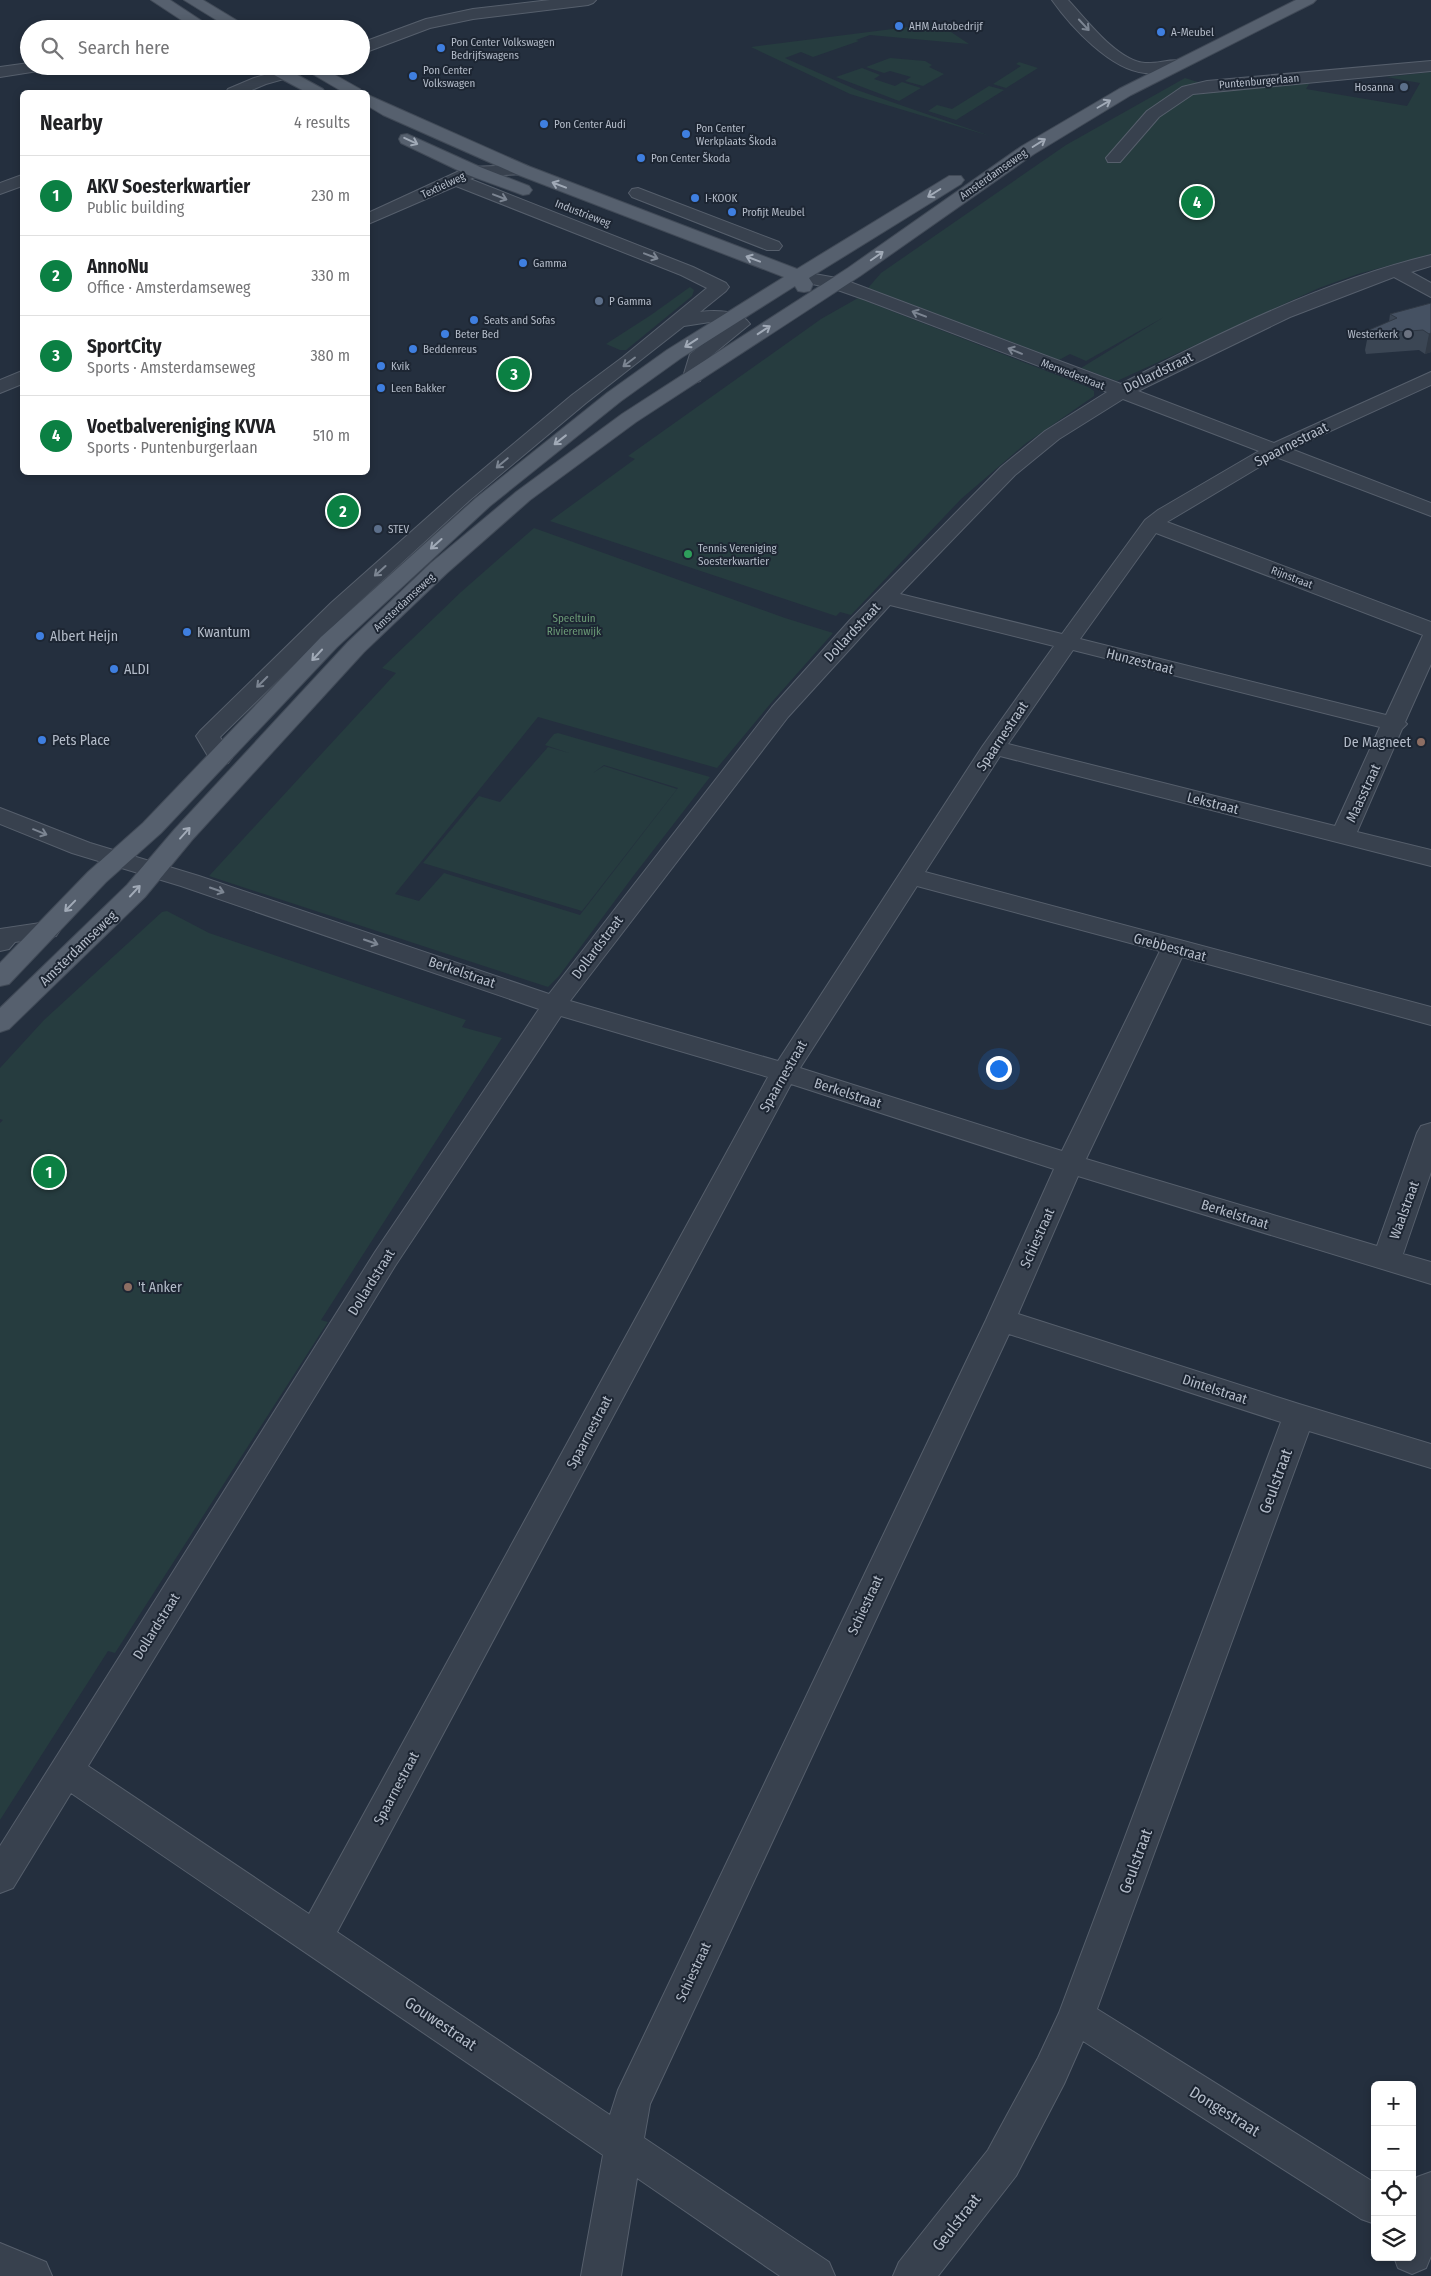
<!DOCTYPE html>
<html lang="en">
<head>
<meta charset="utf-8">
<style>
	:root { --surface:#fff; --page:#f6f6f6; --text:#202124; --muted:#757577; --line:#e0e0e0; --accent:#0b8043 }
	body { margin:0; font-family:"Fira Sans Condensed",sans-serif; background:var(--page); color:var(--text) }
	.controls { position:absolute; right:15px; bottom:15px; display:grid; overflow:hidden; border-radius:8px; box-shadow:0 2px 8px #0003 }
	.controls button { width:45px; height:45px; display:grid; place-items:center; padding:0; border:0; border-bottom:1px solid var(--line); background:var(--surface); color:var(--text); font:25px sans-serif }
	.you { position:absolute; left:998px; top:1068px; width:18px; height:18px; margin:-12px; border:4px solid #fff; border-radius:50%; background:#1a73e8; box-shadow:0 0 0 8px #1a73e833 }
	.badge { display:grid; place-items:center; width:32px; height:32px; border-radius:50%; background:var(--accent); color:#fff; font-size:16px; font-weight:700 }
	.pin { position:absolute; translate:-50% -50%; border:2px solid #fff; box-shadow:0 1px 5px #0006 }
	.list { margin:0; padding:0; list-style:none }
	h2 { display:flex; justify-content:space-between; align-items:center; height:65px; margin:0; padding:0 20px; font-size:21px }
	h2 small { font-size:16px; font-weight:400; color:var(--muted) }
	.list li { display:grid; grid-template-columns:32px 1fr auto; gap:15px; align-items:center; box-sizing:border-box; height:80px; padding:0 20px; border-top:1px solid var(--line) }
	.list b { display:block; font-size:19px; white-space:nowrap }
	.list p { margin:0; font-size:16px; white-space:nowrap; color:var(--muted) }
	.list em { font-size:16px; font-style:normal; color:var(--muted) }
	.icon { flex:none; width:28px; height:28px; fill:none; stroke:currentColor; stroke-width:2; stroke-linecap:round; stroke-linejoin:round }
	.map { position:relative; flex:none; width:1431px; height:2276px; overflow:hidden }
	.search { position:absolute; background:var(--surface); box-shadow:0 2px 8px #0003; left:20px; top:20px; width:350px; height:55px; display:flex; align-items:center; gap:12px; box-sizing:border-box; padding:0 18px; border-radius:28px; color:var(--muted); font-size:19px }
	.panel { position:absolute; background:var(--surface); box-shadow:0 2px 8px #0003; left:20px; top:90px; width:350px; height:385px; border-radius:8px }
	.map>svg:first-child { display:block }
	.green { fill:#263c3f }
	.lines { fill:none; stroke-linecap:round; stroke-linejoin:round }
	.minor-casing { stroke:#565f6c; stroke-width:2 }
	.major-casing { stroke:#414a57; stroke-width:2 }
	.minor { fill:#38414e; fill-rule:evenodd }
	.major { fill:#56606e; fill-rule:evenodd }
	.wall { fill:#3b4654 }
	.shaded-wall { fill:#303945 }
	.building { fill:#455162; stroke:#303945 }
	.oneway { stroke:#7c8592 }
	.oneway2 { stroke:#a1aab7 }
	.shop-dot { fill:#3f7fe0; stroke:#1d2633; stroke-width:2 }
	.service-dot { fill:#5c6f8a; stroke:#1d2633; stroke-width:2 }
	.worship-dot { fill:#6b7280; stroke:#1d2633; stroke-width:2 }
	.leisure-dot { fill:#2e9e5b; stroke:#1d2633; stroke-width:2 }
	.education-dot { fill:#8d6e63; stroke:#1d2633; stroke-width:2 }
	.labels { text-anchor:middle; stroke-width:4; stroke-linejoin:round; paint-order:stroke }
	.far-poi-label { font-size:11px; fill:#b4bcc9; stroke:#1d2633; text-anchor:start }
	.far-street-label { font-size:11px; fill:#b4bcc9; stroke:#1d2633 }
	.far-park-label { font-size:11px; fill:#6b9a76; stroke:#1d2633 }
	.street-label { font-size:14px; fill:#b4bcc9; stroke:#1d2633 }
	.poi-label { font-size:14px; fill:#b4bcc9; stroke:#1d2633; text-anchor:start }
	.near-street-label { font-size:16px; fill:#b4bcc9; stroke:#1d2633 }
</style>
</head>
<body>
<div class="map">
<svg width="1431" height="2276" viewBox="0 0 1431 2276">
	<rect width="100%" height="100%" fill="#242f3e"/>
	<g class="green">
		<polygon points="940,23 942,25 928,27 930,30 945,28 969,44 870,35 856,40 859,41 813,57 801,52 785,58 857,90 990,136 850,94 751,47"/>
		<polygon points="890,58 925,61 932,65 929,67 944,74 923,86 905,81 911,77 890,71 884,73 866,67"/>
		<polygon points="1019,62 1038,68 1006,88 993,84 1021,66 1016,64"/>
		<polygon points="862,68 880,75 874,79 895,86 902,82 921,88 899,101 836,77"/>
		<polygon points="1431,72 1431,254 1358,274 1319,288 1117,381 1081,368 1164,317 1086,361 1070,354 1059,360 868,288 881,273 1066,145 1185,78 1207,85 1188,90 1155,119 1189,93 1312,79 1306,89 1407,106 1420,83 1386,77"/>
		<polygon points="989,86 1004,90 956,120 928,111 937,105 952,109"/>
		<polygon points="690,287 694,290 692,296 626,350 620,350 606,344 651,315"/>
		<polygon points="858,298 1088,387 1094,391 1094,396 1025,444 961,499 851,615 840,612 836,616 550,521 635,459 628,456 821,319"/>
		<polygon points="534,528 785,618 833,633 771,703 717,768 538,717 395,894 419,901 444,873 580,915 678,788 604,765 593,773 604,766 677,789 582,911 423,863 479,796 500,802 548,747 569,753 545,745 554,734 558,733 710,777 634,875 559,976 548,987 209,876 396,673 382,668 461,592"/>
		<polygon points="167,911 209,933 466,1020 462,1027 502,1038 321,1320 328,1322 322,1331 115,1653 108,1651 0,1820 0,1123 3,1120 0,1119 0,1068 44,1020 162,912"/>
	</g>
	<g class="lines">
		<defs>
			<g id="minor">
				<polygon points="550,0 596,0 593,3 588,5 473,19 430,28 361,54 361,43 426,19 473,9"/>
				<path d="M 1052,0 L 1068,0 C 1086,19 1117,61 1145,63 C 1158,64 1171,58 1184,61 L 1186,64 L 1184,67 C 1171,70 1158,74 1145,73 C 1111,70 1071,27 1052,0 Z"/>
				<polygon points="1431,61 1431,71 1193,94 1159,117 1120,162 1108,162 1106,158 1147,111 1182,87 1207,81"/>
				<polygon points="29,63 29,66 46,66 44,69 38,71 0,77 0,67"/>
				<polygon points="295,66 321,66 319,69 266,84 247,92 226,92 228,89 254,78"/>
				<path d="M 522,165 L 528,166 L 531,170 L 528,174 L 477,176 L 470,179 L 693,267 L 726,283 L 729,287 L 726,291 L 700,312 C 715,310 741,310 750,324 L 706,360 L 700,381 L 693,383 L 686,381 L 683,377 L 690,354 L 728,325 L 727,324 L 710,322 L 684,326 L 586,403 L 470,500 L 347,613 L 220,737 L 232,758 L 228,763 L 220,765 L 212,763 L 196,736 L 200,731 L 331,603 L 456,492 L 572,395 L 623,357 L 707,288 L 681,275 L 456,186 L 368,224 L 368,213 L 468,167 Z"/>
				<polygon points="22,175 22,186 0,194 0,183"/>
				<polygon points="638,188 779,242 782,246 779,250 767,250 632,197 629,193 632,189"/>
				<path d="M 1431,255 L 1431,266 L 1411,272 L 1431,283 L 1431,297 L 1394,277 L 1290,317 L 1138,391 L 1274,443 L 1431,372 L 1431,385 L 1291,449 L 1431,503 L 1431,516 L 1276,457 L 1167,522 L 1431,622 L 1431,664 L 1405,722 L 1407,724 L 1402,729 L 1357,832 L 1431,850 L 1431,866 L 1000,756 L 925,872 L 1431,1007 L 1431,1025 L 1182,957 L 1086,1159 L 1377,1246 L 1417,1133 L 1421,1126 L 1431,1123 L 1431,1172 L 1403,1254 L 1431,1262 L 1431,1284 L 1078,1176 L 1018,1314 L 1299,1404 L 1431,1444 L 1431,1468 L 1309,1431 L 1097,2009 L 1375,2183 L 1375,2224 L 1361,2219 L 1083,2041 L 1064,2084 L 1016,2176 L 938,2276 L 893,2276 L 899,2262 L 988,2150 L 1038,2058 L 1059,2013 L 1281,1422 L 1009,1334 L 650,2104 L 644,2138 L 829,2262 L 835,2276 L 780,2276 L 637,2178 L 621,2276 L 581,2276 L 603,2155 L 71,1793 L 13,1888 L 0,1893 L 0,1846 L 375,1252 L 539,1009 L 181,886 L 72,853 L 0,824 L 0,808 L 90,843 L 199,876 L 549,994 L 772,707 L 850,620 L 1001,467 L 1045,431 L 1107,392 L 866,300 L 832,288 L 792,280 L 789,276 L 792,272 L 798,271 L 842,279 L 1121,384 C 1219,333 1324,281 1431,255 ZM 1123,399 L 1259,451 L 1158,510 L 1145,520 L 1062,634 L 900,594 L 1015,475 L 1059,439 ZM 1156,533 L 1423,635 L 1386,715 L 1080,639 ZM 890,605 L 1054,646 L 982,747 L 778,1061 L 570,1001 L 788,717 ZM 1073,650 L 1380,727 L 1335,826 L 1008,744 ZM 917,886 L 1160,951 L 1062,1151 L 800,1068 ZM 561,1016 L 768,1077 L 309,1914 L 88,1766 L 395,1266 ZM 791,1084 L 1054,1169 L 986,1320 L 618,2090 L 610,2115 L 337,1932 Z"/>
				<polygon points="22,371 22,384 0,393 0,380"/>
				<polygon points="47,922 56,924 60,930 56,936 15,942 9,949 0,951 0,929"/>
				<polygon points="1431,2172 1431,2256 1426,2268 1412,2274 1398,2268 1394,2257 1412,2257 1412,2189 1417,2177"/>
				<polygon points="0,2243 46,2262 52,2276 0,2276"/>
			</g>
			<g id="major">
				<polygon points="151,0 170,0 214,29 195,29"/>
				<polygon points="184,0 203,0 251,29 231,29"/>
				<polygon points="1296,0 1316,0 1313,3 1131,95 1034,154 860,276 636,422 530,500 447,573 364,652 192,840 145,897 9,1029 0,1032 0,1008 127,885 174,830 348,642 431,563 516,492 622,414 848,268 1022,146 1119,89"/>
				<polygon points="261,66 281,66 323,89 325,92 306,92 263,69"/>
				<polygon points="299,66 319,66 360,89 362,92 343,92"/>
				<polygon points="368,95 528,166 797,269 949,176 961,176 964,180 961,184 809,278 813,284 810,291 804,292 798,291 795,286 681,358 621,401 490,506 337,647 161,833 106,882 9,984 0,986 0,963 88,872 143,823 321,637 476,498 607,393 667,350 784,277 516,174 383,115 368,106"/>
				<polygon points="407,134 480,167 529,186 532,190 529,194 523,195 468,175 401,143 399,139 401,135"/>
			</g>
		</defs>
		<use href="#minor" class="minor-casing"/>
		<use href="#major" class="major-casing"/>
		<use href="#minor" class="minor"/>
		<use href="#major" class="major"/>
	</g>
	<polygon class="wall" points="1431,303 1431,352 1425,354 1419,350 1366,354 1365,350 1369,330 1389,322 1390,314"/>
	<polygon class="shaded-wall" points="1431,333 1431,352 1425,354 1429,334"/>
	<polygon class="building" points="1431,303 1431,333 1429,334 1423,330 1370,334 1369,330 1397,318 1390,314"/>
	<defs><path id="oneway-shaft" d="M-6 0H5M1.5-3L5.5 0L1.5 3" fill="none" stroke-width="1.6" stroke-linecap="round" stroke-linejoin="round" transform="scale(1.25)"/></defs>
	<g class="oneway">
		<use href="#oneway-shaft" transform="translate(1084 25) rotate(47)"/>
		<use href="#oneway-shaft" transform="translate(500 197) rotate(21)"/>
		<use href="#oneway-shaft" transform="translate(651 256) rotate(21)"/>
		<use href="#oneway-shaft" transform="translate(919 314) rotate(-159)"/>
		<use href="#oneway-shaft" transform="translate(1015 351) rotate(-158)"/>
		<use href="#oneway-shaft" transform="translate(629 362) rotate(143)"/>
		<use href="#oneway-shaft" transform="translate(502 463) rotate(140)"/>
		<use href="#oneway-shaft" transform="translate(380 571) rotate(138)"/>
		<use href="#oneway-shaft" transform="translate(262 682) rotate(135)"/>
		<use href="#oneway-shaft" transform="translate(40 832) rotate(22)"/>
		<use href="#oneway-shaft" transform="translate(217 890) rotate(19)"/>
		<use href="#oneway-shaft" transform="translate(371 942) rotate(19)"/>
	</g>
	<g class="oneway2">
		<use href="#oneway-shaft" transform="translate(1104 104) rotate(-30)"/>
		<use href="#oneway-shaft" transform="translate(411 141) rotate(25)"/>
		<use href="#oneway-shaft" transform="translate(1039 143) rotate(-32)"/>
		<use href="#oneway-shaft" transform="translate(559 185) rotate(-159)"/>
		<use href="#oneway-shaft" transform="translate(934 193) rotate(148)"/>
		<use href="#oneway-shaft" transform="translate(877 256) rotate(-35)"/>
		<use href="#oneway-shaft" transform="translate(753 259) rotate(-159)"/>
		<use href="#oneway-shaft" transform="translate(764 330) rotate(-33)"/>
		<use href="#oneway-shaft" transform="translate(691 343) rotate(147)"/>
		<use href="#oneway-shaft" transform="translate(560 440) rotate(142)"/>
		<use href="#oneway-shaft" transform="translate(436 544) rotate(138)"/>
		<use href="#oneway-shaft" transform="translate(317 655) rotate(133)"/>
		<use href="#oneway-shaft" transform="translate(185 833) rotate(-48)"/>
		<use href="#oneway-shaft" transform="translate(135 891) rotate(-47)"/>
		<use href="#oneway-shaft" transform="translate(70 906) rotate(134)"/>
	</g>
	<g class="shop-dot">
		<circle cx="899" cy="26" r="5"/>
		<circle cx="1161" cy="32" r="5"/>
		<circle cx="441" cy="48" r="5"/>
		<circle cx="413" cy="76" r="5"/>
		<circle cx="544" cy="124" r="5"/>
		<circle cx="686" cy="134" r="5"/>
		<circle cx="641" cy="158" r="5"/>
		<circle cx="695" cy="198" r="5"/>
		<circle cx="732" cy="212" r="5"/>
		<circle cx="523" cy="263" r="5"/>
		<circle cx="474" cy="320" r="5"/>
		<circle cx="445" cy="334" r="5"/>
		<circle cx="413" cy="349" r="5"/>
		<circle cx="381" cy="366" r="5"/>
		<circle cx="381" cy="388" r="5"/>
		<circle cx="187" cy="632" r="5"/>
		<circle cx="40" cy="636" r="5"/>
		<circle cx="114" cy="669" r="5"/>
		<circle cx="42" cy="740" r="5"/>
	</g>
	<g class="service-dot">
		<circle cx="1404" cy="87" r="5"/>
		<circle cx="599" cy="301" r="5"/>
		<circle cx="378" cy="529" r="5"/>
	</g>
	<circle class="worship-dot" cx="1408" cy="334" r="5"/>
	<circle class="leisure-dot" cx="688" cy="554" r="5"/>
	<g class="education-dot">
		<circle cx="1421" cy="742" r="5"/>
		<circle cx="128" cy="1287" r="5"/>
	</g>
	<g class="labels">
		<g class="far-poi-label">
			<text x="909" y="30">AHM Autobedrijf</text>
			<text x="1171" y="36">A-Meubel</text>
			<text x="451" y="46">Pon Center Volkswagen<tspan x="451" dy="13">Bedrijfswagens</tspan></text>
			<text x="423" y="74">Pon Center<tspan x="423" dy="13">Volkswagen</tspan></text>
			<text x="1394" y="91" text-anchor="end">Hosanna</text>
			<text x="554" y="128">Pon Center Audi</text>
			<text x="696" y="132">Pon Center<tspan x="696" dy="13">Werkplaats Škoda</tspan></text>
			<text x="651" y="162">Pon Center Škoda</text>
			<text x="705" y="202">I-KOOK</text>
			<text x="742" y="216">Profijt Meubel</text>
			<text x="533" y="267">Gamma</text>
			<text x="609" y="305">P Gamma</text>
			<text x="484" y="324">Seats and Sofas</text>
			<text x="455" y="338">Beter Bed</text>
			<text x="1398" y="338" text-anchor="end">Westerkerk</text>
			<text x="423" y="353">Beddenreus</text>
			<text x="391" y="370">Kvik</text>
			<text x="391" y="392">Leen Bakker</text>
			<text x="388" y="533">STEV</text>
			<text x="698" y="552">Tennis Vereniging<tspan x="698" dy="13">Soesterkwartier</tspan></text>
		</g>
		<g class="far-street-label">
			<text transform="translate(1259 81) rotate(-5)" y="4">Puntenburgerlaan</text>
			<text transform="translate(993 174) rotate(-35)" y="4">Amsterdamseweg</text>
			<text transform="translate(443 185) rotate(-25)" y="4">Textielweg</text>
			<text transform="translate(583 213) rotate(21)" y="4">Industrieweg</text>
			<text transform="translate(1073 374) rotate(21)" y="4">Merwedestraat</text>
			<text transform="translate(1292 577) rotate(21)" y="4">Rijnstraat</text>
			<text transform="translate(404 602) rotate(-43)" y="4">Amsterdamseweg</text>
		</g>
		<g class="far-park-label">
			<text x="574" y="622">Speeltuin<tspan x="574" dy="13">Rivierenwijk</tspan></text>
		</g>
		<g class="street-label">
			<text transform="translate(1158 372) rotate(-26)" y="5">Dollardstraat</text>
			<text transform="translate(1291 444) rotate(-27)" y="5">Spaarnestraat</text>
			<text transform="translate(852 632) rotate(-47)" y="5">Dollardstraat</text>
			<text transform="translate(1140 661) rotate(14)" y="5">Hunzestraat</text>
			<text transform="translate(1002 736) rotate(-56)" y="5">Spaarnestraat</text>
			<text transform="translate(1363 793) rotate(-65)" y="5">Maasstraat</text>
			<text transform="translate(1213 803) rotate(14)" y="5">Lekstraat</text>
			<text transform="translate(597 947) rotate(-53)" y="5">Dollardstraat</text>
			<text transform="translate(1170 947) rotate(15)" y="5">Grebbestraat</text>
			<text transform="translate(78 948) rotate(-44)" y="5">Amsterdamseweg</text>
			<text transform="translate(462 972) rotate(19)" y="5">Berkelstraat</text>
			<text transform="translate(783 1076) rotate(-60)" y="5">Spaarnestraat</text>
			<text transform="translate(848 1093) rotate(18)" y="5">Berkelstraat</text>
			<text transform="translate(1404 1210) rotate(-70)" y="5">Waalstraat</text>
			<text transform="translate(1235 1214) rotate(17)" y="5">Berkelstraat</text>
			<text transform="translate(1037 1238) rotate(-66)" y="5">Schiestraat</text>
			<text transform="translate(371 1282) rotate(-58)" y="5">Dollardstraat</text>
			<text transform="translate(1215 1389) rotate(18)" y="5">Dintelstraat</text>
			<text transform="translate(589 1432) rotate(-62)" y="5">Spaarnestraat</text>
			<text transform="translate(865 1605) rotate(-65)" y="5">Schiestraat</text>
			<text transform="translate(156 1626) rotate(-58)" y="5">Dollardstraat</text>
			<text transform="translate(396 1788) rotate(-62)" y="5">Spaarnestraat</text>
			<text transform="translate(693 1972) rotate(-65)" y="5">Schiestraat</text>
		</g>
		<g class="poi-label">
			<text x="197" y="637">Kwantum</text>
			<text x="50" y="641">Albert Heijn</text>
			<text x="124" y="674">ALDI</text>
			<text x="52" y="745">Pets Place</text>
			<text x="1411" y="747" text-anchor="end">De Magneet</text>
			<text x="138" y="1292">'t Anker</text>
		</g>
		<g class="near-street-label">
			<text transform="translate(1275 1481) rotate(-70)" y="6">Geulstraat</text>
			<text transform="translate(1135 1861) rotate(-70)" y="6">Geulstraat</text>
			<text transform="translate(441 2023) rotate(34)" y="6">Gouwestraat</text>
			<text transform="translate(1225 2111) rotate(32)" y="6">Dongestraat</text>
			<text transform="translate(956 2222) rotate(-52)" y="6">Geulstraat</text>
		</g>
	</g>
</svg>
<div class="controls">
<button>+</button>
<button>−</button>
<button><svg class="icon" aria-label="locate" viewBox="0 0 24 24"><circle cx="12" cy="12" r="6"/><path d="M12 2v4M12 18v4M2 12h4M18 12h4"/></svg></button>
<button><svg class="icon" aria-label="layers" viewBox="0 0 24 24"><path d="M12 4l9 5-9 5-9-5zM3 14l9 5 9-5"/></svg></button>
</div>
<div class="you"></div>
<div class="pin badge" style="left:49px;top:1172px">1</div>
<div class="pin badge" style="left:343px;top:511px">2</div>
<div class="pin badge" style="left:514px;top:374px">3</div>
<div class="pin badge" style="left:1197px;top:202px">4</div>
<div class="search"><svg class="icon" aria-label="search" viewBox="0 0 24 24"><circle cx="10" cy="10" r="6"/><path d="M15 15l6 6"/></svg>Search here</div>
<section class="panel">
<h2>Nearby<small>4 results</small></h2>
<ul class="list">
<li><span class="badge">1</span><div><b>AKV Soesterkwartier</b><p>Public building</p></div><em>230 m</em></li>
<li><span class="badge">2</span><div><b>AnnoNu</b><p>Office · Amsterdamseweg</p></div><em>330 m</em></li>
<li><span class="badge">3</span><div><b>SportCity</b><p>Sports · Amsterdamseweg</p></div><em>380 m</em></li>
<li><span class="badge">4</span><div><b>Voetbalvereniging KVVA</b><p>Sports · Puntenburgerlaan</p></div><em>510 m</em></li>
</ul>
</section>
</div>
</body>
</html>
